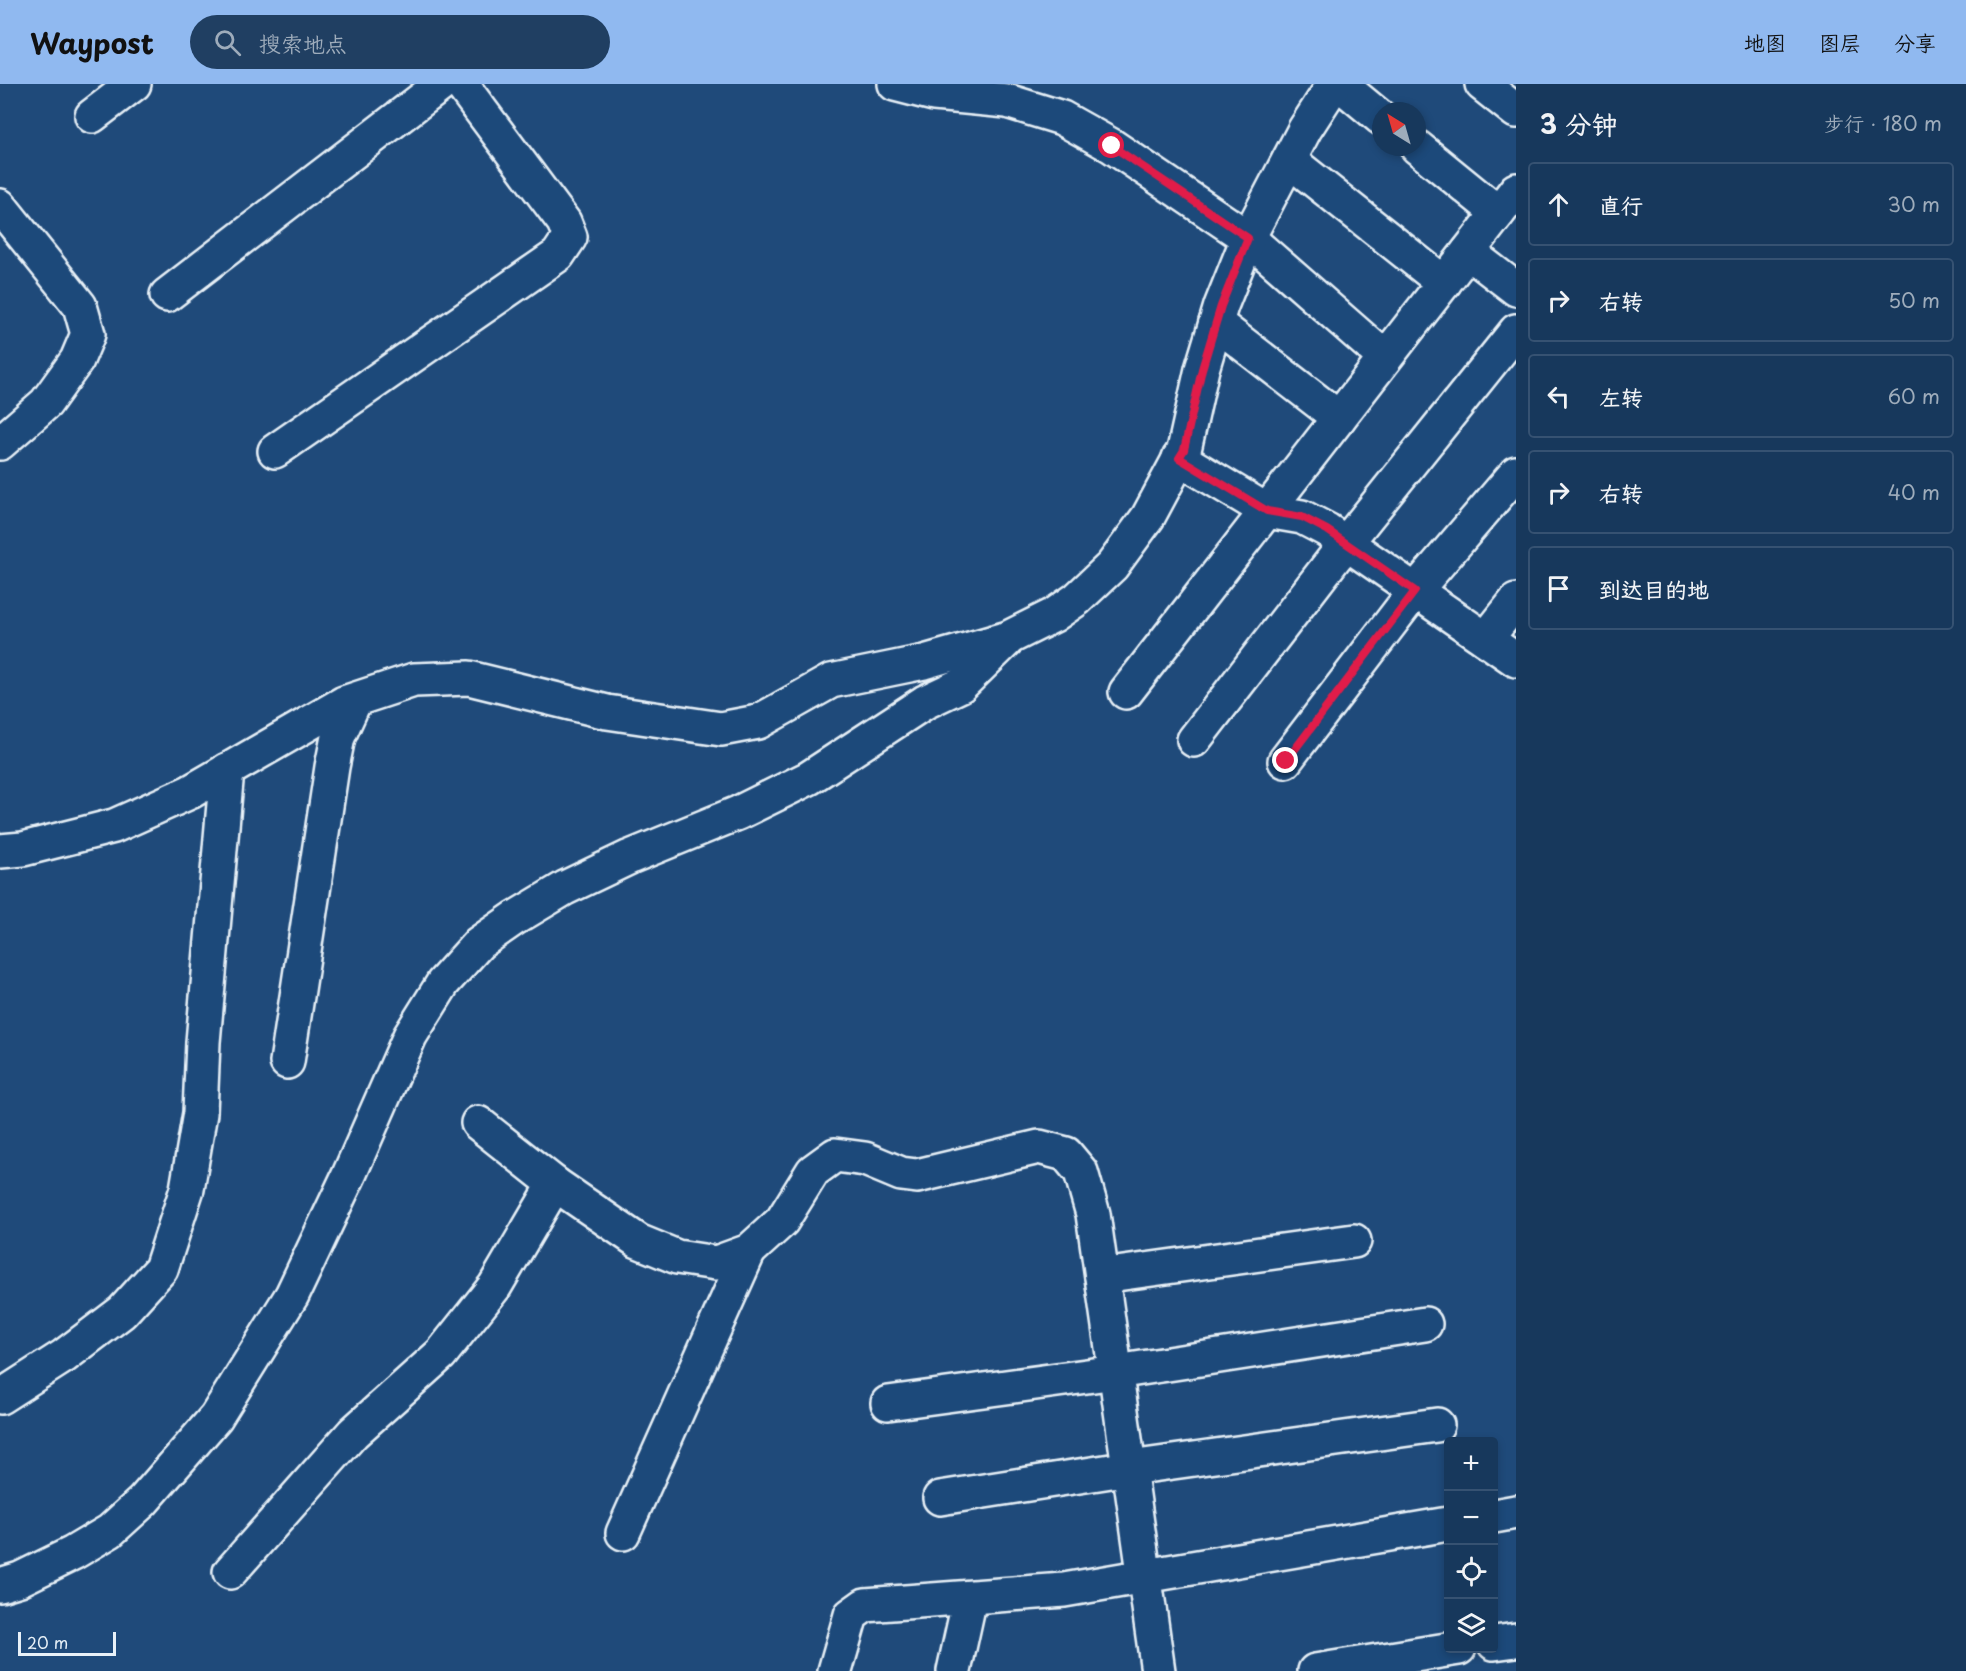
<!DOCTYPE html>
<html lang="zh">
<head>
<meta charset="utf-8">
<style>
	:root { --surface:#17385c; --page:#203f62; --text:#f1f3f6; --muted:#9eacbb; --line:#365272; --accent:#90b9f0 }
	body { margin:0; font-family:"Playpen Sans","LXGW WenKai TC",sans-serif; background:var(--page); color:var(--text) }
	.controls { position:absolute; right:18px; bottom:18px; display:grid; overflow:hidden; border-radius:6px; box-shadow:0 3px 9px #0003 }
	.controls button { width:54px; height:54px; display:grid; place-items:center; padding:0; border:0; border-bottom:2px solid var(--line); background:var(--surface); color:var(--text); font:30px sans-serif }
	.compass { position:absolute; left:1372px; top:18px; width:54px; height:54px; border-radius:50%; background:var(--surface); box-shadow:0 3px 9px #0003; rotate:323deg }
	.scale { position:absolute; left:18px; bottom:15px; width:98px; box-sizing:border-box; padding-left:6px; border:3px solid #e8f1f8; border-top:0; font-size:16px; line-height:21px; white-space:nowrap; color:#e8f1f8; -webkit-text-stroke:4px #1f4a7a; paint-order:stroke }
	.stop { position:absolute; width:18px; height:18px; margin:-14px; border:4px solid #e11d48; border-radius:50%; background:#fff }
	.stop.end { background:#e11d48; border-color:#fff; box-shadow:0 2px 6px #0008 }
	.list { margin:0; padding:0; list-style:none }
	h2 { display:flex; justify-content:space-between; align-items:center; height:78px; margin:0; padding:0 24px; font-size:26px }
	h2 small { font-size:20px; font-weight:400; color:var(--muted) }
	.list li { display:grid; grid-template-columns:39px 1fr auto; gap:18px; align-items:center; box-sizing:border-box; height:84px; margin:0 12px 12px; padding:0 12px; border:2px solid var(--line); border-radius:6px }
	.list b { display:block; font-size:22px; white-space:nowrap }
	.list em { font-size:20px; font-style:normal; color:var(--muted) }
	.icon { flex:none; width:33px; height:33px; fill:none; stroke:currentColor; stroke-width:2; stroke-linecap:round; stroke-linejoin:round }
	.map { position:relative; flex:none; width:1516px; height:1587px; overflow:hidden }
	header { display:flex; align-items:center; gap:36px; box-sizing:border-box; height:84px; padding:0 30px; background:var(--accent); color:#111 }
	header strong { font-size:28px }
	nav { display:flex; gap:33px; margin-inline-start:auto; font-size:21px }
	.search { width:420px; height:54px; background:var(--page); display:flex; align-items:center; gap:15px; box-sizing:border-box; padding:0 21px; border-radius:33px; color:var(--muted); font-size:22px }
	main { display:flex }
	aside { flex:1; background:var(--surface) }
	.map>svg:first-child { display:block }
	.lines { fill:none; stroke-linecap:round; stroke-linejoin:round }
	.minor-casing { stroke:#e8f1f8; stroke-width:38 }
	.minor { stroke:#1f4a7a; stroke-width:33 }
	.route { stroke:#e11d48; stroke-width:8 }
</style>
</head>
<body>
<header>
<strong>Waypost</strong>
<div class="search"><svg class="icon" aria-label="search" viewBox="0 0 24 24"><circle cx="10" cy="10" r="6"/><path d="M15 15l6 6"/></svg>搜索地点</div>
<nav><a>地图</a><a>图层</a><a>分享</a></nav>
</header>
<main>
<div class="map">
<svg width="1516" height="1587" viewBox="0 0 1516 1587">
	<rect width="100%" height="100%" fill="#1f4a7a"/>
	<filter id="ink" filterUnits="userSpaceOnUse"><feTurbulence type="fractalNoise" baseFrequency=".0167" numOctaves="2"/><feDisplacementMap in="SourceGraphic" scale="12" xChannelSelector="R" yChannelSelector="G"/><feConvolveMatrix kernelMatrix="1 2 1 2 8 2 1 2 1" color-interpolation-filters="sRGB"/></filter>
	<g filter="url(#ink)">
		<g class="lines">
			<defs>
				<g id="minor">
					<polyline points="895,0 934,10 1007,17 1062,34 1112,62 1248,154 1385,274"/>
					<polyline points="1340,0 1381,34"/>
					<polyline points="1482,0 1516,27"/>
					<polyline points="92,32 134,0"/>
					<polyline points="1417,63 1498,129"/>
					<polyline points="1289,76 1444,199"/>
					<polyline points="0,122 80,222 88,250 77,276 46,319 0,359"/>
					<polyline points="1468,168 1516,205"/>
					<polyline points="167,211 442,0"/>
					<polyline points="1216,239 1339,334"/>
					<polyline points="275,367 558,171 570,153 564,138 461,0"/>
					<polyline points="1179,374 1267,427 1302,433 1327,446 1516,576"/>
					<polyline points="1486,555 1516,517"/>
					<polyline points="1126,608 1516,106"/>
					<polyline points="1194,656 1346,459 1516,247"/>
					<polyline points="1285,677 1415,507 1516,389"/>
					<polyline points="0,767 23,765 114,742 190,708 344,619 414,596 469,594 607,628 721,645 758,638 831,597 924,578 1008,554 1054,531 1077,515 1112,482 1148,433 1184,366 1202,285 1221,222 1248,154 1305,45 1334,0"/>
					<polyline points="287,978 332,683 338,653 355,616"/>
					<polyline points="478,1039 555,1100 638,1157 677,1173 716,1179 749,1167 782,1137 813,1087 835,1071 865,1075 901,1090 917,1092 1039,1063 1066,1070 1081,1088 1093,1130 1158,1587"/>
					<polyline points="1102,1192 1354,1157"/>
					<polyline points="0,1313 64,1272 122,1228 161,1185 187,1105 200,1029 203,958 227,686"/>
					<polyline points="888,1319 1116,1288 1425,1240"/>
					<polyline points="940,1414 1130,1384 1437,1341"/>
					<polyline points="1494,1432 1516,1428"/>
					<polyline points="623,1449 749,1167"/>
					<polyline points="230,1488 353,1349 441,1270 495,1202 555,1100"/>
					<polyline points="0,1501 20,1495 73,1469 110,1447 143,1417 216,1333 292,1211 349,1091 410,952 443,899 479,859 515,834 565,804 630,773 738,729 809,694 925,618 961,601 1006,557"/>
					<polyline points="1494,1559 1516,1556"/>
					<polyline points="835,1587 851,1531 865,1521 1064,1506 1448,1440"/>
					<polyline points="954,1587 970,1514"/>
					<polyline points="1315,1587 1459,1564"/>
				</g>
			</defs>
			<use href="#minor" class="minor-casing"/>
			<use href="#minor" class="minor"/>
		</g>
	</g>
	<g class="lines" filter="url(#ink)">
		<polyline class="route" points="1112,62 1248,154 1221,222 1202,285 1184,366 1179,374 1267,427 1302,433 1327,446 1415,507 1286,677"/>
	</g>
</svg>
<div class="controls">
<button>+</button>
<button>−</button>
<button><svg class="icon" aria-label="locate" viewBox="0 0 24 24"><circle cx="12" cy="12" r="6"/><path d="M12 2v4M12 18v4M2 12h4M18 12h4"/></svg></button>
<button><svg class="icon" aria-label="layers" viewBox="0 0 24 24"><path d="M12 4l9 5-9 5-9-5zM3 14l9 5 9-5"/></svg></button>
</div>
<svg class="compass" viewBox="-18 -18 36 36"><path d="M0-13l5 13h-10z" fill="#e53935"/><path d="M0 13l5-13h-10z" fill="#9eacbb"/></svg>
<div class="scale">20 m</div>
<div class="stop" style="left:1112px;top:62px"></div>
<div class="stop end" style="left:1286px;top:677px"></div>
</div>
<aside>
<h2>3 分钟<small>步行 · 180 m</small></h2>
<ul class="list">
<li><svg class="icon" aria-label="ahead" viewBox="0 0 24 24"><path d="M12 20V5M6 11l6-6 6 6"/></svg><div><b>直行</b></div><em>30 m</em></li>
<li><svg class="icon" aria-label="right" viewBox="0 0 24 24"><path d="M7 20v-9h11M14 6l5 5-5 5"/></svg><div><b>右转</b></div><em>50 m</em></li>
<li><svg class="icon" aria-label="left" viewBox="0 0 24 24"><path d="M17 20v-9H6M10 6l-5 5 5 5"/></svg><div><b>左转</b></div><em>60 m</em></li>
<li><svg class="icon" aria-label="right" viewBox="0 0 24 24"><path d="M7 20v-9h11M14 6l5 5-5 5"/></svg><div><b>右转</b></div><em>40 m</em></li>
<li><svg class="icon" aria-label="arrive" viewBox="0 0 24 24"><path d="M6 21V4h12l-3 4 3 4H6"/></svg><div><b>到达目的地</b></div></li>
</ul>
</aside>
</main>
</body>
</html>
